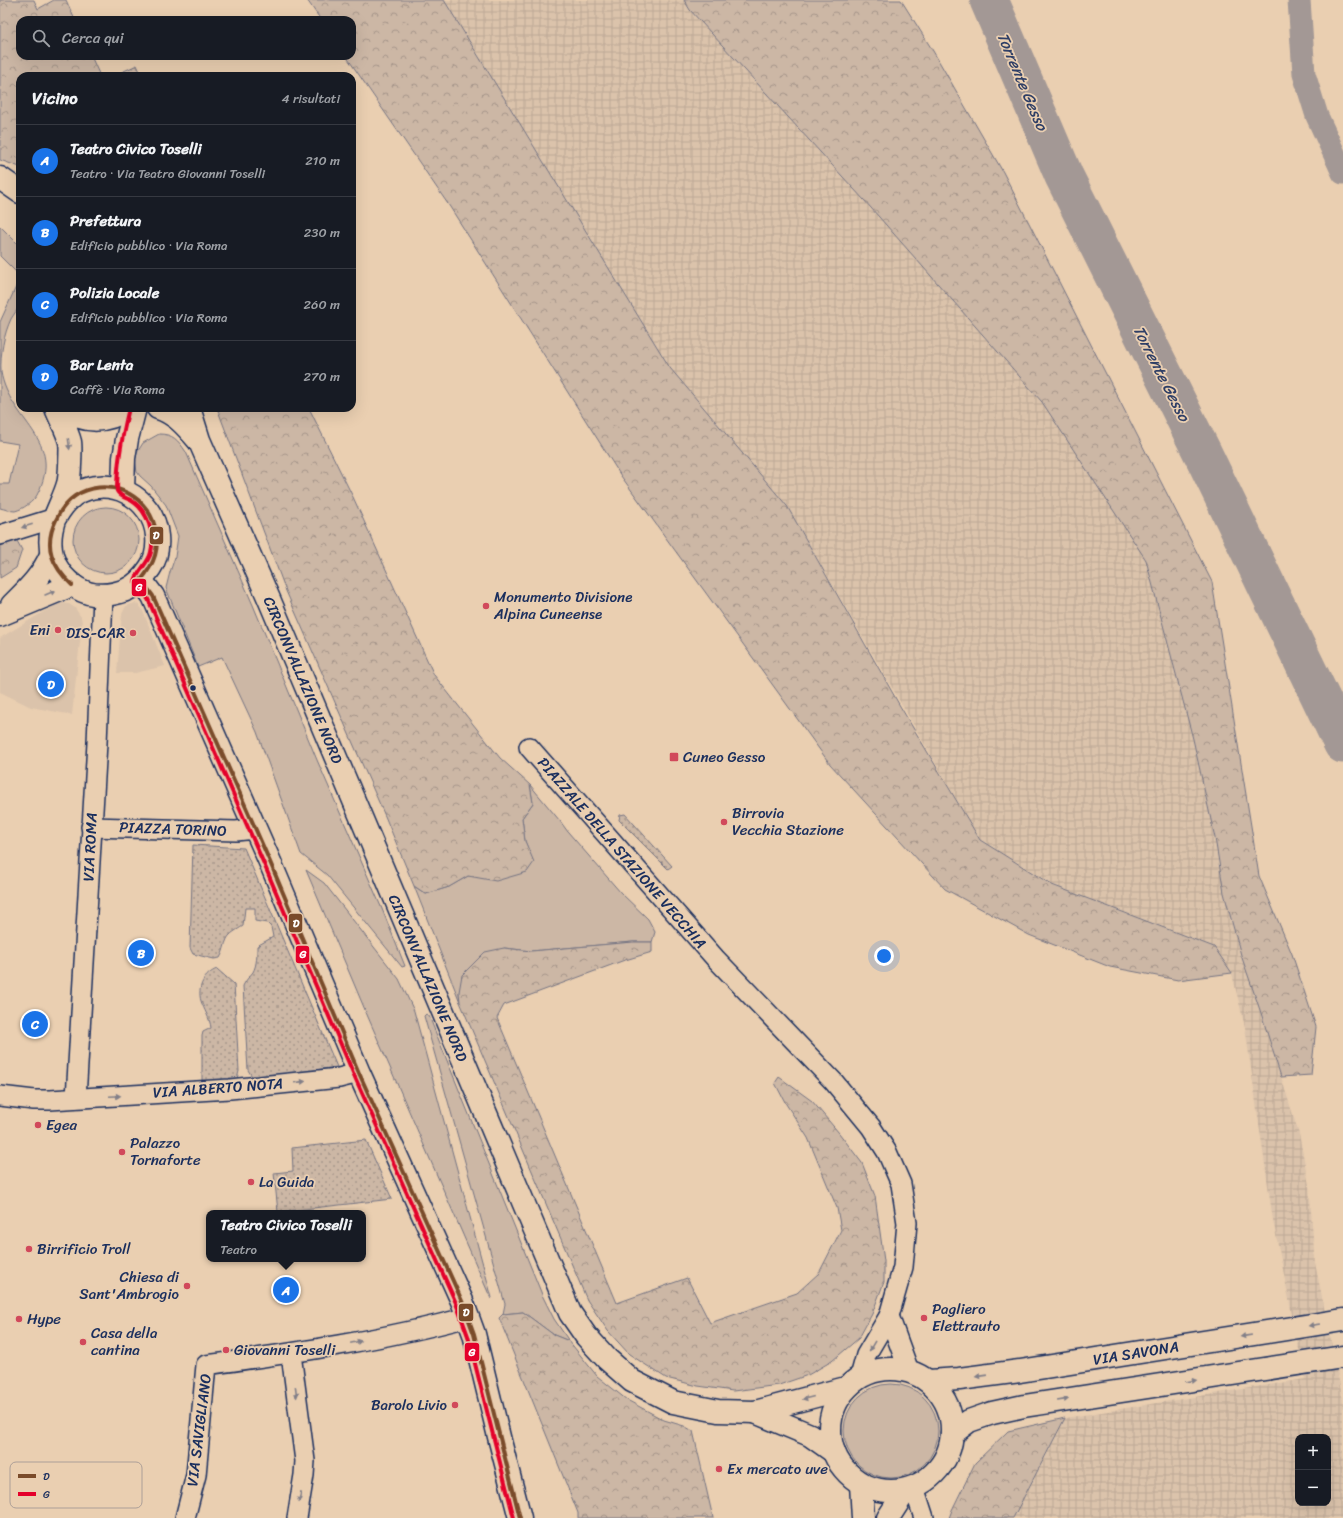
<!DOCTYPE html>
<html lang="it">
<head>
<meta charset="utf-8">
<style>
	:root { --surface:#171b24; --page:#20242c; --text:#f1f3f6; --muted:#9ea1a6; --line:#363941; --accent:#1a73e8 }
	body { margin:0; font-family:Sriracha,sans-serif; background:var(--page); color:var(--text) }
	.controls { position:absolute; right:12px; bottom:12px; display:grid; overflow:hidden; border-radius:8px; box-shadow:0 4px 16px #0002 }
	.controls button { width:36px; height:36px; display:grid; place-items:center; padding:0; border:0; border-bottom:1px solid var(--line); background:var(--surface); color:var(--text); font:20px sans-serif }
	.you { position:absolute; left:884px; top:956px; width:14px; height:14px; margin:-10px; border:3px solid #fff; border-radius:50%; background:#1a73e8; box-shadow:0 0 0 6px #1a73e833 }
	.badge { display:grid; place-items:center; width:26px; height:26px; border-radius:50%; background:var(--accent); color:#fff; font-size:13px; font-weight:700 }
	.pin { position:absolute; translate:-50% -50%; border:2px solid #fff; box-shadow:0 1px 4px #0006 }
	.popup { position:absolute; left:206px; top:1210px; width:160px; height:52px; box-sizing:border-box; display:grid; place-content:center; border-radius:8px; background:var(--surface); filter:drop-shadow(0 1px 3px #0005); font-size:13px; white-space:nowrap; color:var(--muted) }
	.popup b { font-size:15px; color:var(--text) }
	.popup::after { content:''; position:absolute; left:50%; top:100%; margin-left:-8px; border:8px solid transparent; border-top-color:var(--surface) }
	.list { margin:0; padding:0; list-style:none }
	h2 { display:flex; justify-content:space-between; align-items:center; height:52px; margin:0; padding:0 16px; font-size:17px }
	h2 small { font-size:13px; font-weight:400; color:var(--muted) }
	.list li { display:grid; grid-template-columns:26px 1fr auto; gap:12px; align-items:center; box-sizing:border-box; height:72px; padding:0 16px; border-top:1px solid var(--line) }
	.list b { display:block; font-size:15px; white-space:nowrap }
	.list p { margin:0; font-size:13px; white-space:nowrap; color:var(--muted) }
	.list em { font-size:13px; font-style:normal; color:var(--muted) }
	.icon { flex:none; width:22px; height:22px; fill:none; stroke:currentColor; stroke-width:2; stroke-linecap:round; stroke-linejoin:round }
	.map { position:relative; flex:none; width:1343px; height:1518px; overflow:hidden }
	.search { position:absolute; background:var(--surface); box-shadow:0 4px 16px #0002; left:16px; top:16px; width:340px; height:44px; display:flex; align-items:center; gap:10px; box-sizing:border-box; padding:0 14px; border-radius:12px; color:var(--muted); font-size:15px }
	.panel { position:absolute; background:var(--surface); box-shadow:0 4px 16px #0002; left:16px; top:72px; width:340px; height:340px; border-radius:12px }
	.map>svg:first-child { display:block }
	.built { fill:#dbc3ab }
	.industrial { fill:url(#industrial-grid); fill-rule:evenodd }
	.grass { fill:#ccb7a5; stroke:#747382 }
	.forest { fill:url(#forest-crowns); stroke:#747382 }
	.park { fill:url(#park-dots); stroke:#747382 }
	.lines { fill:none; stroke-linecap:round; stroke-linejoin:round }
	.canal { stroke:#a39895; stroke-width:23 }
	.river { stroke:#a39895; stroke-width:39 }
	.minor-casing { stroke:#1b2f5e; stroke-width:22 }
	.tertiary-casing { stroke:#1b2f5e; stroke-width:25 }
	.secondary-casing { stroke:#1b2f5e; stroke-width:25 }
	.primary-casing { stroke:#1b2f5e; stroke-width:25 }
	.minor { stroke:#eacfb1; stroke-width:19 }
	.tertiary { stroke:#eacfb1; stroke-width:22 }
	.secondary { stroke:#eacfb1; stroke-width:22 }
	.primary { stroke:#eacfb1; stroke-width:22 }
	.bus-1-casing { stroke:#eacfb1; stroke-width:7 }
	.bus-2-casing { stroke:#eacfb1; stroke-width:7 }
	.bus-1 { stroke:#7a4b2a; stroke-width:4 }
	.bus-2 { stroke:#e4002b; stroke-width:4 }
	.oneway { fill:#827f88 }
	.poi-dot { fill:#d1495b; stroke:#eacfb1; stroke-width:1.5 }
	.bus-dot { fill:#1b2f5e; stroke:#eacfb1; stroke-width:1.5 }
	.labels { text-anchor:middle; stroke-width:3.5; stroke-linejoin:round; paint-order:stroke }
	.poi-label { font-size:15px; fill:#1b2f5e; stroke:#eacfb1; text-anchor:start }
	.street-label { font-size:15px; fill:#1b2f5e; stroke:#eacfb1 }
	.water-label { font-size:16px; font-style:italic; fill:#2f3f66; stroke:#eacfb1 }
	.key { fill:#eacfb1; stroke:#ac9f98; stroke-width:1 }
	.key-label { font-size:11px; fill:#1b2f5e }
	.line-badge { stroke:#eacfb1; stroke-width:1.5 }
	.badge-label { font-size:11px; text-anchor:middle; font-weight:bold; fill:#fff }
</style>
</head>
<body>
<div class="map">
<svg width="1343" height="1518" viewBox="0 0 1343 1518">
	<defs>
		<pattern id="industrial-grid" width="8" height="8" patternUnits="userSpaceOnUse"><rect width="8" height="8" fill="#dbc3ab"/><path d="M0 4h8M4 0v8" fill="none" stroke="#bba896"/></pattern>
		<pattern id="forest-crowns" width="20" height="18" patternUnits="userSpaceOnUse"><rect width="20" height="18" fill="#ccb7a5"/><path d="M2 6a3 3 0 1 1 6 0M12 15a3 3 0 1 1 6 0" fill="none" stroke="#a5958a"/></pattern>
		<pattern id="park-dots" width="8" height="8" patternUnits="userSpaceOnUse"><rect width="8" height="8" fill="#ccb7a5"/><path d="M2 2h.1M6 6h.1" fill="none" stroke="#a5958a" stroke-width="1.8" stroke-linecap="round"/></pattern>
	</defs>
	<rect width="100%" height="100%" fill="#eacfb1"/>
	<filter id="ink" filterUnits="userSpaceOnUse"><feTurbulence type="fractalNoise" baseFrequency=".025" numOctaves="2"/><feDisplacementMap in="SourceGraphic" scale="8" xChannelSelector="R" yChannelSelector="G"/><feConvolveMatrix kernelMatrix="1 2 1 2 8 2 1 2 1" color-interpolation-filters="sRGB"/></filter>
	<g filter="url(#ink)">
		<g class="built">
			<polygon points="62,603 69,604 75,608 81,617 82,623 72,715 31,707 0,692 0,638 55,605"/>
			<polygon points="135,603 139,605 142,609 165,666 135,673 117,673 122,614 126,606"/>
		</g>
		<path class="industrial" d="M 444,0 L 684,0 L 690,10 L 864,200 L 1042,402 L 1146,560 L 1193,739 L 1215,838 L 1224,893 L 1241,955 L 1261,1013 L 1299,1134 L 1309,1185 L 1315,1263 L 1343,1400 L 1343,1518 L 1013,1518 L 1065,1418 L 1305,1379 L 1273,1220 L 1245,1027 L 1232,974 L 1214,947 L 1052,885 L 980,840 L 787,506 L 670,368 ZM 1298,1437 L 1328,1437 L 1328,1503 L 1298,1503 Z"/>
		<g class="grass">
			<polygon points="0,226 20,246 20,276 0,256"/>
			<path d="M 20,278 C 20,286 22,295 20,303 C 19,308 14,314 11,319 C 4,334 0,354 1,372 C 9,421 66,439 37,495 C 33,502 23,509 15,511 C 11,511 4,509 0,508 L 0,484 L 9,484 L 18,444 L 0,441 L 0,322 Z"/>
			<path d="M 159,434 C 173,434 178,440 186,452 L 253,605 L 317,760 L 382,909 L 405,966 L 402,967 L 327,875 L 301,854 L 257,732 L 222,657 L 198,667 L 166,588 L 170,572 L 175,557 L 178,536 L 166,505 L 151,486 L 140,476 L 137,472 L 135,460 L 138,451 L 143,443 Z"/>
			<circle cx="106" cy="540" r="33"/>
			<polygon points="530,785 560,821 568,832 621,893 648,919 655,932 652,942 633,942 531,951 504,948 459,992 460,1002 414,886 426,894 449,887 468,876 533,862 525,841 522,818 533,803"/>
			<polygon points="306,870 324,883 399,979 414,1011 492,1298 491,1299 368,1017"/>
			<polygon points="426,1014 429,1016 543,1297 554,1319 569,1341 554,1335 523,1312 503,1314 505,1304 424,1016"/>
			<circle cx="891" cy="1431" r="47"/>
		</g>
		<g class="forest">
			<polygon points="0,0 34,0 38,9 54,0 66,0 75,20 20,20 20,56 91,56 100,76 20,76 20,167 0,160"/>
			<polygon points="307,0 444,0 670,368 787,506 900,706 980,840 1052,885 1214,947 1232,973 1178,980 1110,967 1029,935 945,889 830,764 621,476 450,207 346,56 352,56 352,20 321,20"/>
			<polygon points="684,0 901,0 933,51 1003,172 1212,582 1259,876 1292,954 1316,1027 1311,1075 1281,1077 1261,1013 1241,955 1224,893 1215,838 1193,739 1146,560 1042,402 864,200 690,10"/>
			<polygon points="137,65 142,76 113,76"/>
			<polygon points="217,408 309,408 353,497 434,675 500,758 530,785 533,803 522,818 525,841 534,862 527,872 496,881 468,876 449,887 426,894 414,886 385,816 286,591"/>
			<polygon points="0,537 16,539 22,550 16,568 0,578"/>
			<polygon points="633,942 652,942 652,952 622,961 504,1005 497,1018 617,1303 687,1278 710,1323 797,1293 819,1273 841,1230 837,1208 808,1138 786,1104 775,1083 779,1077 812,1101 839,1133 862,1163 875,1196 884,1261 884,1282 872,1314 859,1338 832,1361 808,1375 779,1385 733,1391 698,1386 666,1378 629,1354 608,1331 587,1300 460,1002 459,992 462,975 485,952 504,948 531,951"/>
			<polygon points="523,1312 554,1335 569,1341 597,1376 627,1400 664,1420 684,1426 693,1431 713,1518 578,1518 578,1513 499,1318 503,1314"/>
			<polygon points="1065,1418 1013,1518 949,1518 952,1510 975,1463 1008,1431"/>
		</g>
		<g class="park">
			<polygon points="625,814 672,866 668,869 619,820 620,815"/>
			<path d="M 193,845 L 244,848 L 337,1067 L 253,1078 L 248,1070 L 243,986 C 245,981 249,977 253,972 C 257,965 257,954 257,946 L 273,937 L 271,927 L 267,923 L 255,921 L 255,908 L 245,908 L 243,926 C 237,930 230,933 227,939 C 224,945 224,952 220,958 L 214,959 L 193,954 L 190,948 Z"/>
			<path d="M 217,969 L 234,984 L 239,1071 L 237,1079 L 202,1082 L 202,1036 L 203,1032 L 211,1028 C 210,1018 204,1010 201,1001 C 197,987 204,974 217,969 Z"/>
			<polygon points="366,1140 392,1199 278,1212 274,1173 293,1171 292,1148"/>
		</g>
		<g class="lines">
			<polyline class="canal" points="1299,0 1304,74 1317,116 1343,173"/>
			<polyline class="river" points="989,0 1064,176 1202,452 1343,744"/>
			<defs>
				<g id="minor">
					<polyline points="0,535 55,518"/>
					<polyline points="529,747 715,958 834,1082 871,1127 887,1152 901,1184 907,1223 903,1267 889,1316 866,1355 860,1377"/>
					<polyline points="91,827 236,831 255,829"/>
					<polyline points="0,1096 34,1100 50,1100 230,1089 339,1078 359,1073"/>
					<polyline points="76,1098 97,743 103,596"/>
					<polyline points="889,1316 909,1371"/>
					<polyline points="291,1354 305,1461 304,1475 297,1518"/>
					<polyline points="914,1487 924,1518"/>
					<path d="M 185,1518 L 196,1475 L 206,1365 C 294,1353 383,1340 468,1317"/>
				</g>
				<g id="tertiary">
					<polyline points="141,580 153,596 270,862 359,1073 462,1301 474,1334 500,1441 520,1518"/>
					<polyline points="861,1484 863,1518"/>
					<polyline points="888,1518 906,1490"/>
				</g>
				<g id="secondary">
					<polyline points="123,490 124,458 127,439 135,408"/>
					<path d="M 55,518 C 60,509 66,501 74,495 C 108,473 154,497 157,536 C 158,547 157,558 150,568 C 144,577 137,585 126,590 C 110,596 93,598 77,588 C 51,572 45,545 55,517 C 59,506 65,495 68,484 C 70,478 71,447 70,442 C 67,430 60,419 56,408"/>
					<path d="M 12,605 C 28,589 42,576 51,555"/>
					<polyline points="0,615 72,585"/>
				</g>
				<g id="primary">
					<polyline points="0,178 20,192"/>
					<path d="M 57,408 C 85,422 103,425 130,408"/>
					<path d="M 158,408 C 175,413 187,427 198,440"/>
					<polyline points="189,408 199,440 269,599 570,1313 586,1336 607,1359 632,1381 673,1402 718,1411 755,1412 846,1388"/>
					<circle cx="891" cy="1430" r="61"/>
					<polyline points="929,1381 959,1379 1020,1371 1343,1320"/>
					<polyline points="755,1412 810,1435 834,1452"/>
					<polyline points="952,1434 969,1421 992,1413 1024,1406 1343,1357"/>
				</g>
			</defs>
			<use href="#minor" class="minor-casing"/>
			<use href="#tertiary" class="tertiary-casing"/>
			<use href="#secondary" class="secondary-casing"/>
			<use href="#primary" class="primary-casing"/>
			<use href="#minor" class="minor"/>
			<use href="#tertiary" class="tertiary"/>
			<use href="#secondary" class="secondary"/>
			<use href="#primary" class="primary"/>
			<defs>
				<path id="bus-1" d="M 72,585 C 52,566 43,546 56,520 C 60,511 66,502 75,496 C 105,476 146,492 155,527 C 160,548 155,563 141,580 L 153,596 L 270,862 L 359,1073 L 462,1301 L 474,1334 L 520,1518"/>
				<path id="bus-2" d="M 129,408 C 122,436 117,462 117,491 C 120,497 127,498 132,501 C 148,511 155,535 151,552 C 149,563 135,574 135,582 L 148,599 L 264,864 L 354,1075 L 456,1303 L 468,1336 L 514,1518"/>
			</defs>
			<use href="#bus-1" class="bus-1-casing"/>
			<use href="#bus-2" class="bus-2-casing"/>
			<use href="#bus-1" class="bus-1"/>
			<use href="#bus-2" class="bus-2"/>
		</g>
		<defs><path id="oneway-solid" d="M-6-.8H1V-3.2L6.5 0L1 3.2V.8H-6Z"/></defs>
		<g class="oneway">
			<use href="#oneway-solid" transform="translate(69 444) rotate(83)"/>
			<use href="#oneway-solid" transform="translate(27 526) rotate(163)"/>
			<use href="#oneway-solid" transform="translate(50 593) rotate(-23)"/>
			<use href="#oneway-solid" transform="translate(300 1082) rotate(-6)"/>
			<use href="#oneway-solid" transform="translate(115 1096) rotate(-3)"/>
			<use href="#oneway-solid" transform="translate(1314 1325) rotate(171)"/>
			<use href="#oneway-solid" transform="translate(1246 1336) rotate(171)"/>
			<use href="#oneway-solid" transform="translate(356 1342) rotate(-12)"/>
			<use href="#oneway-solid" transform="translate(872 1346) rotate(120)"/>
			<use href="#oneway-solid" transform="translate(981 1376) rotate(172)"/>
			<use href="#oneway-solid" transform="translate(1191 1381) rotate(-9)"/>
			<use href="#oneway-solid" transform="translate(296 1392) rotate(83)"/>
			<use href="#oneway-solid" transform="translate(808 1398) rotate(166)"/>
			<use href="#oneway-solid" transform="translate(1063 1400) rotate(-9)"/>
			<use href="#oneway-solid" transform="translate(300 1497) rotate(100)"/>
		</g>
	</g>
	<g class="poi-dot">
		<circle cx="486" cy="606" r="4"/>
		<circle cx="58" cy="630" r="4"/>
		<circle cx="133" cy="633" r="4"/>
		<rect x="669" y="752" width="10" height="10" rx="2"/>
		<circle cx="724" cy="822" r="4"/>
		<circle cx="38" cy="1125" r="4"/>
		<circle cx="122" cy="1152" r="4"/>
		<circle cx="251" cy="1182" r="4"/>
		<circle cx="29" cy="1249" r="4"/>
		<circle cx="187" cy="1286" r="4"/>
		<circle cx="924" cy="1318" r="4"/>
		<circle cx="19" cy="1319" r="4"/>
		<circle cx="83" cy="1342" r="4"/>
		<circle cx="226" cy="1350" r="4"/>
		<circle cx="455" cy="1405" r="4"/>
		<circle cx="719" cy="1469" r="4"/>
	</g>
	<circle class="bus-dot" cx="193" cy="688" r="3.5"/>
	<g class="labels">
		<g class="poi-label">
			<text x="494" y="602">Monumento Divisione<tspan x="494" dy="17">Alpina Cuneense</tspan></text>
			<text x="50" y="635" text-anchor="end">Eni</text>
			<text x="125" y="638" text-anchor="end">DIS-CAR</text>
			<text x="683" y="762">Cuneo Gesso</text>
			<text x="732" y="818">Birrovia<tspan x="732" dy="17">Vecchia Stazione</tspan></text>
			<text x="46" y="1130">Egea</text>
			<text x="130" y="1148">Palazzo<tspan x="130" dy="17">Tornaforte</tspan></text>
			<text x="259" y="1187">La Guida</text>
			<text x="37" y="1254">Birrificio Troll</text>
			<text x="179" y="1282" text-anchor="end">Chiesa di<tspan x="179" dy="17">Sant'Ambrogio</tspan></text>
			<text x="932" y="1314">Pagliero<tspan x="932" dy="17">Elettrauto</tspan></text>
			<text x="27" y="1324">Hype</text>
			<text x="91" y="1338">Casa della<tspan x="91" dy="17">cantina</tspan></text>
			<text x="234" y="1355">Giovanni Toselli</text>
			<text x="447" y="1410" text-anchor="end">Barolo Livio</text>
			<text x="727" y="1474">Ex mercato uve</text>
		</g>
		<g class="street-label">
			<text transform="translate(303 680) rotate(67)" y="5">CIRCONVALLAZIONE NORD</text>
			<text transform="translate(173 829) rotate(2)" y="5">PIAZZA TORINO</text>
			<text transform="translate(90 847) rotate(-87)" y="5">VIA ROMA</text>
			<text transform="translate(622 853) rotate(49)" y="5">PIAZZALE DELLA STAZIONE VECCHIA</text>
			<text transform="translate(428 978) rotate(67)" y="5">CIRCONVALLAZIONE NORD</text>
			<text transform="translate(218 1088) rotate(-4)" y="5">VIA ALBERTO NOTA</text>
			<text transform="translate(1136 1353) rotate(-9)" y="5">VIA SAVONA</text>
			<text transform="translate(199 1430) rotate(-83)" y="5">VIA SAVIGLIANO</text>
		</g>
		<g class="water-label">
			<text transform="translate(1023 81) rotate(67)" y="6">Torrente Gesso</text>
			<text transform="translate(1162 373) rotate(63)" y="6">Torrente Gesso</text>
		</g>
	</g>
	<rect x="10" y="1462" width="132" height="46" rx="6" class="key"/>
	<rect x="18" y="1474" width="18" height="4" fill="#7a4b2a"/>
	<rect x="18" y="1492" width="18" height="4" fill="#e4002b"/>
	<g class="key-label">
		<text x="43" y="1480">D</text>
		<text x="43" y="1498">G</text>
	</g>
	<g class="line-badge">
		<rect x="149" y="526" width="15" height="19" rx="4" fill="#7a4b2a"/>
		<rect x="131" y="578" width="16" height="19" rx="4" fill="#e4002b"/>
		<rect x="288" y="913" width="15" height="20" rx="4" fill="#7a4b2a"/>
		<rect x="295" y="945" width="15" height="19" rx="4" fill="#e4002b"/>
		<rect x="458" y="1303" width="16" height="19" rx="4" fill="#7a4b2a"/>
		<rect x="464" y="1342" width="16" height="20" rx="4" fill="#e4002b"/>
	</g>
	<g class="badge-label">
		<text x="156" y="539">D</text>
		<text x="139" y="591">G</text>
		<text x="296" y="927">D</text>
		<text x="303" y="958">G</text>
		<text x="466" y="1316">D</text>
		<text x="472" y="1356">G</text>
	</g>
</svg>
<div class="controls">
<button>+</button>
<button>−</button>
</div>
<div class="you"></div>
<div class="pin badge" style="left:286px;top:1290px">A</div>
<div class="popup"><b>Teatro Civico Toselli</b>Teatro</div>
<div class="pin badge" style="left:141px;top:953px">B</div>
<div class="pin badge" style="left:35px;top:1024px">C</div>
<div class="pin badge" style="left:51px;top:684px">D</div>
<div class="search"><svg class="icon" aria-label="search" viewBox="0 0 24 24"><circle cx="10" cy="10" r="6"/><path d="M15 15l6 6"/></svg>Cerca qui</div>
<section class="panel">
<h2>Vicino<small>4 risultati</small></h2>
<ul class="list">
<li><span class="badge">A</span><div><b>Teatro Civico Toselli</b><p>Teatro · Via Teatro Giovanni Toselli</p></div><em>210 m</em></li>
<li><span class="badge">B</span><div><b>Prefettura</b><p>Edificio pubblico · Via Roma</p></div><em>230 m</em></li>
<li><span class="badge">C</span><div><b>Polizia Locale</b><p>Edificio pubblico · Via Roma</p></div><em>260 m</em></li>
<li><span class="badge">D</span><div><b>Bar Lenta</b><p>Caffè · Via Roma</p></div><em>270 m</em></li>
</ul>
</section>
</div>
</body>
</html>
